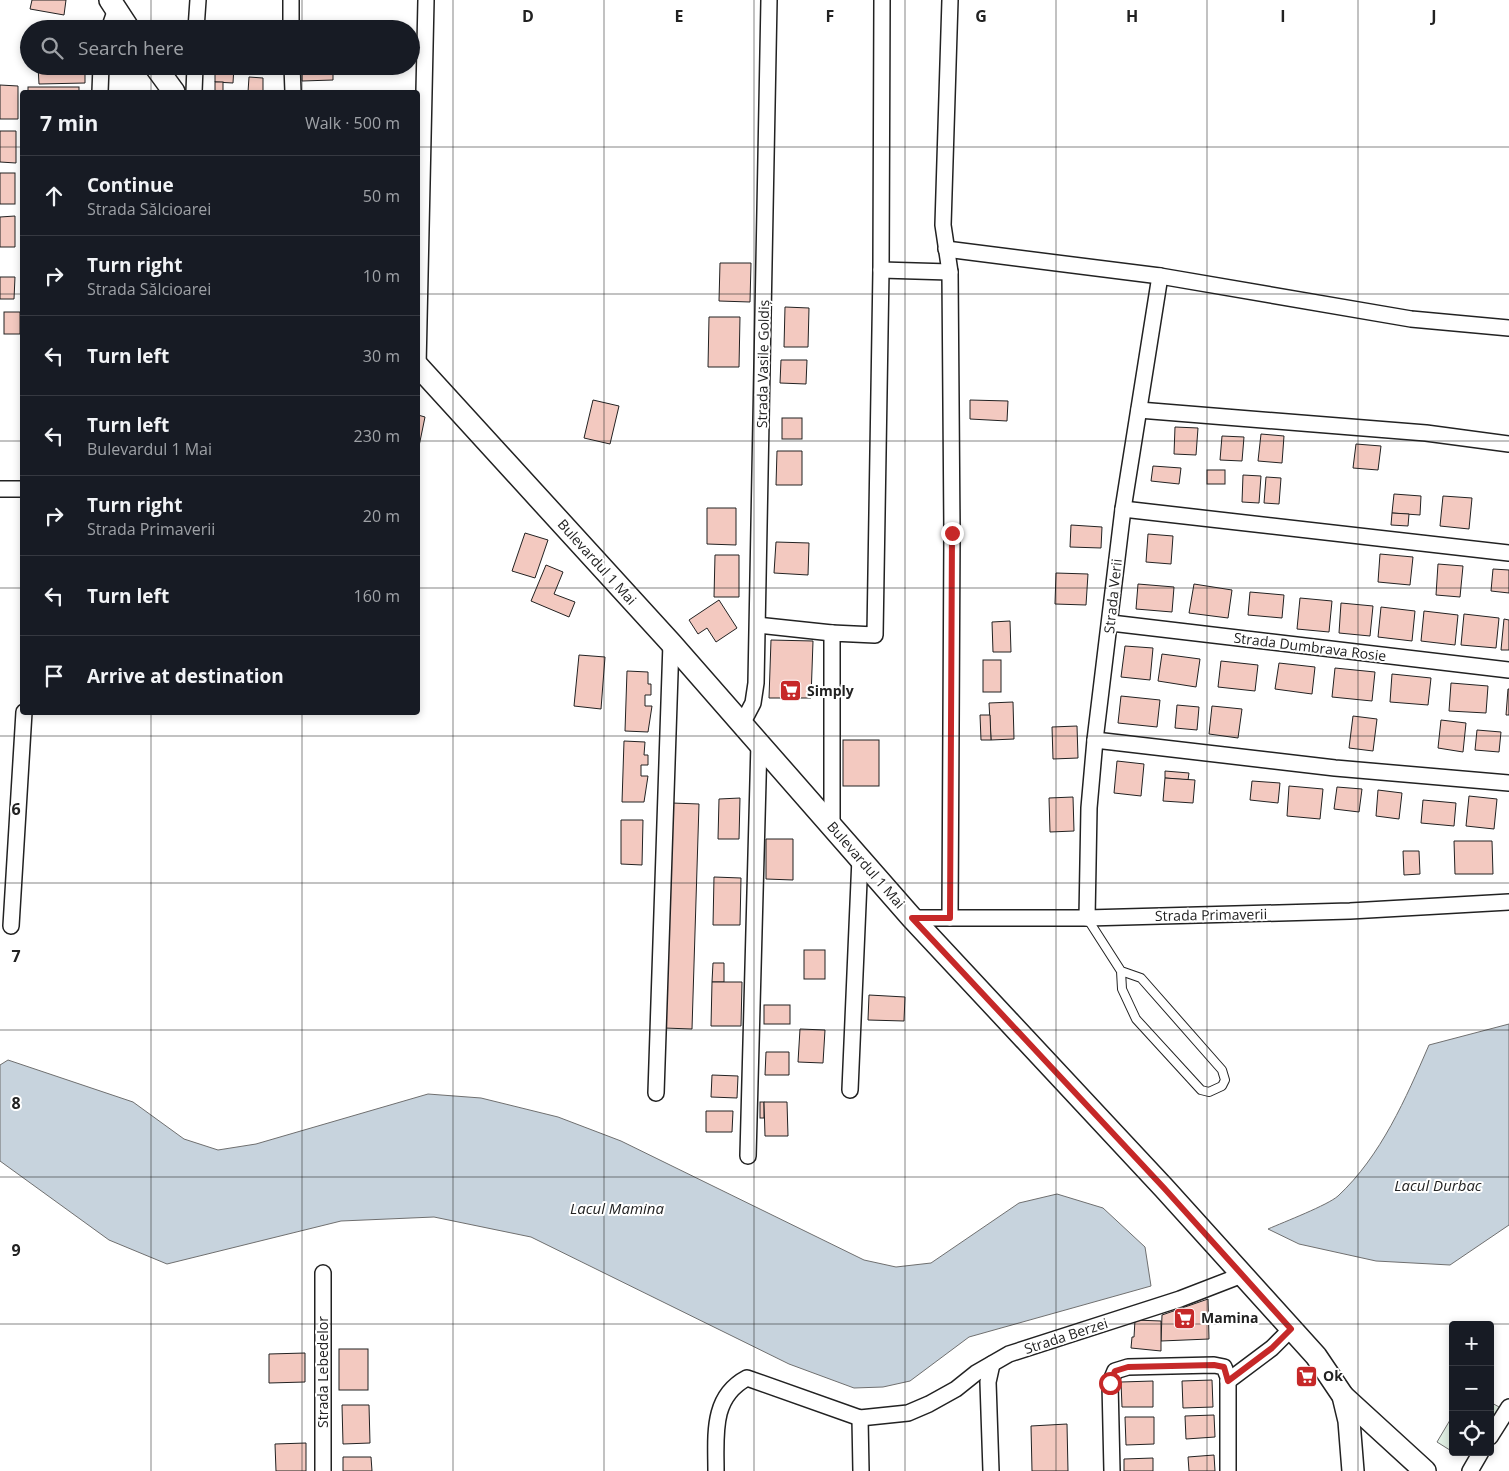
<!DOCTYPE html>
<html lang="en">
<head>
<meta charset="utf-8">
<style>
	:root { --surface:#171b24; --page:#20242c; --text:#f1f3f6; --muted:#9ea1a6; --line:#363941 }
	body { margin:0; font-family:"Open Sans",sans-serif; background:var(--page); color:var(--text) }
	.controls { position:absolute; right:15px; bottom:15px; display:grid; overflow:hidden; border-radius:5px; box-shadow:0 2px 8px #0003 }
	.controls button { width:45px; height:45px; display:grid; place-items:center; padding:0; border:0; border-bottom:1px solid var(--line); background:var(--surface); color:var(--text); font:25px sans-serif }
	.stop { position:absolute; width:15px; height:15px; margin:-11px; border:4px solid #c62828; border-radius:50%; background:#fff }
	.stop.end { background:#c62828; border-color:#fff; box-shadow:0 1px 5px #0008 }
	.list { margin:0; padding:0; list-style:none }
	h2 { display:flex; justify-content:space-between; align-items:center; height:65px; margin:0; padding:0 20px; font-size:21px }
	h2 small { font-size:16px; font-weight:400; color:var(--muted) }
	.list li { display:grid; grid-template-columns:32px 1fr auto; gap:15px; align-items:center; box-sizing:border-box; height:80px; padding:0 20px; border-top:1px solid var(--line) }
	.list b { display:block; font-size:19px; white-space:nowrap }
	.list p { margin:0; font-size:16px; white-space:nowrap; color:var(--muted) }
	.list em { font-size:16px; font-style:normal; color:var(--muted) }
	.icon { flex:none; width:28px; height:28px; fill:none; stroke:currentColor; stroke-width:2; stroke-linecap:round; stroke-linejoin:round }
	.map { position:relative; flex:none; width:1509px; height:1471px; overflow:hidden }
	.search { position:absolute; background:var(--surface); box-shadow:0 2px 8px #0003; left:20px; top:20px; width:400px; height:55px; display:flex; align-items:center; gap:12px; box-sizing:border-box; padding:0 18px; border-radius:28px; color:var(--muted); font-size:19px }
	.panel { position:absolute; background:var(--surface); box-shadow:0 2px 8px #0003; left:20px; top:90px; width:400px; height:625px; border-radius:5px }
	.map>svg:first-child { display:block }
	.green { fill:#e0efe3; stroke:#6f6f6f }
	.water { fill:#c7d3dd; stroke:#6f6f6f }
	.building { fill:#f3c9c0; stroke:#222 }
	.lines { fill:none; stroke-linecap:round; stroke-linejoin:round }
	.lane-casing { stroke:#222; stroke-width:10 }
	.street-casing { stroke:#222; stroke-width:18 }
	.secondary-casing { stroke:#222; stroke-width:24 }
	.lane { stroke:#fff; stroke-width:8 }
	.street { stroke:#fff; stroke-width:15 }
	.secondary { stroke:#fff; stroke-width:21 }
	.route { stroke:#c62828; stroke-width:6 }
	.grid { fill:none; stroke:#222; stroke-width:1; stroke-opacity:0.55 }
	.labels { text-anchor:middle; stroke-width:4; stroke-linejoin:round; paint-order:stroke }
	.street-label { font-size:14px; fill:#222; stroke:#fff }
	.poi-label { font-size:14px; font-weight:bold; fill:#222; stroke:#fff; text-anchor:start }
	.water-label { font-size:15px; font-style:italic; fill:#222; stroke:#fff }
	.grid-label { font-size:16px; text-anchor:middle; font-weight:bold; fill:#222; stroke:#fff; stroke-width:4; stroke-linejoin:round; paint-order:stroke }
</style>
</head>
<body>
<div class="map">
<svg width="1509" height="1471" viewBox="0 0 1509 1471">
	<rect width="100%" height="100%" fill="#fff"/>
	<g class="green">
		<polygon points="1490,1402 1501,1408 1490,1427"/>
		<polygon points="1453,1415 1453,1452 1437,1442"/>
	</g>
	<g class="water">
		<path d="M 1509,1024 L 1509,1225 L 1450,1265 L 1376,1261 L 1299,1244 L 1268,1229 C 1284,1222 1328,1205 1338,1196 C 1381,1156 1406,1098 1429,1045 Z"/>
		<polygon points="8,1060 133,1102 184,1139 218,1150 256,1144 428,1094 481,1098 558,1117 621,1141 864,1260 896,1267 931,1263 1019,1203 1057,1194 1103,1208 1145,1247 1151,1286 969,1337 910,1381 883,1387 854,1388 789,1364 531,1237 434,1217 341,1221 167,1264 109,1240 0,1161 0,1065"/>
	</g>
	<g class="building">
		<polygon points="32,0 66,0 64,15 30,9"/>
		<polygon points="38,66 85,66 85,83 39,84"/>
		<polygon points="215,66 234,66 233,83 215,82"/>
		<polygon points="302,66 333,66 333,80 302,81"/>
		<polygon points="249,77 263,78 263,92 248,92"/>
		<rect x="215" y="82" width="8" height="10"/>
		<polygon points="0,85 18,86 18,119 0,119"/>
		<rect x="28" y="87" width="51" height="5"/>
		<polygon points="0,131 16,131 16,163 0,162"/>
		<rect x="0" y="173" width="15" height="31"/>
		<polygon points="15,216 15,247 0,247 0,217"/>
		<polygon points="720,263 751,263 750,302 719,301"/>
		<polygon points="0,277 15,277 14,299 0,299"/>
		<polygon points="785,307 809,308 808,347 784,347"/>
		<rect x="4" y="312" width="16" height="22"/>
		<polygon points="709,317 740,317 739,367 708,367"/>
		<polygon points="781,360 807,360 806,384 780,383"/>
		<polygon points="593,400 619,406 610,444 584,438"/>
		<polygon points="970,400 1008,401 1007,421 970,419"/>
		<polygon points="418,415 425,417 418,451"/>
		<rect x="782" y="418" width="20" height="21"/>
		<polygon points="1175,427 1198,428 1196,455 1174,454"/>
		<polygon points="1261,434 1284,436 1282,463 1258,461"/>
		<polygon points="1222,436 1244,437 1242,461 1220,460"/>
		<polygon points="1356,444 1381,446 1378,470 1353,468"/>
		<polygon points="777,451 802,451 802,485 776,485"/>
		<polygon points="1153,466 1181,468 1179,484 1151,481"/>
		<rect x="1207" y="470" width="18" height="14"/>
		<polygon points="1243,475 1261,476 1259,503 1242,502"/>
		<polygon points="1266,477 1281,478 1279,504 1264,503"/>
		<polygon points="1394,494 1421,496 1420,515 1392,513"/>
		<polygon points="1443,496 1472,498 1469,529 1440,526"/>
		<polygon points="707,508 736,508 736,545 707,544"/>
		<polygon points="1392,513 1409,514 1408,526 1391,525"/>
		<polygon points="1071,525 1102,527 1101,548 1070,547"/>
		<polygon points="525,533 548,540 535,578 512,571"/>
		<polygon points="1148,534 1173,536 1171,564 1146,562"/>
		<polygon points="776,542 809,543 808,575 774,573"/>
		<polygon points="1380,554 1413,557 1410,585 1378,582"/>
		<polygon points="715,555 739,555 739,597 714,597"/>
		<polygon points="1438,564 1463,566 1460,597 1436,595"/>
		<polygon points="546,565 563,572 554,594 575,602 569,617 531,601"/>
		<polygon points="1493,569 1509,570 1509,593 1491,591"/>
		<polygon points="1056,573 1088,574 1086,605 1055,604"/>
		<polygon points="1138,584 1174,587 1172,612 1136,609"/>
		<polygon points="1194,584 1232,590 1228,618 1189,613"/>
		<polygon points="1250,592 1284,595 1282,618 1248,615"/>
		<polygon points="1300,598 1332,601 1329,632 1297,629"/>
		<polygon points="719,600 737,628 716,642 707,628 698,634 689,620"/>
		<polygon points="1341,603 1373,606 1370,636 1339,633"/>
		<polygon points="1381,607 1415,611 1412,641 1378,637"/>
		<polygon points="1424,611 1458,615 1455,645 1421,641"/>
		<polygon points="1464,614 1499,618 1496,648 1461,645"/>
		<polygon points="1504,619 1509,620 1509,650 1501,650"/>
		<polygon points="1010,621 1011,652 993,652 992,622"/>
		<polygon points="771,640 813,641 811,698 769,698"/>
		<polygon points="1125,646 1153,648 1150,680 1121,677"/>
		<polygon points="1162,654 1200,659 1196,687 1158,681"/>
		<polygon points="579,655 605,657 601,709 574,706"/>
		<rect x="983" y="660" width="18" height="32"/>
		<polygon points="1221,661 1258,665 1255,691 1218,687"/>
		<polygon points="1279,663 1315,667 1312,694 1275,689"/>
		<polygon points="1335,668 1375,672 1372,701 1332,697"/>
		<polygon points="627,671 648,672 648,684 651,684 651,695 645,695 645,706 652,706 648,732 625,731"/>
		<polygon points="1392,674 1431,678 1428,705 1390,702"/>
		<polygon points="1451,683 1488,686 1486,713 1449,711"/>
		<polygon points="1508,689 1509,689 1509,715 1506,715"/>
		<polygon points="1121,696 1160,700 1157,727 1118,723"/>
		<polygon points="1013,702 1014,739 991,740 989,703"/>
		<polygon points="1177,705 1199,707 1197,730 1175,728"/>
		<polygon points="1212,706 1242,709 1238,738 1209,734"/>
		<polygon points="980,715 990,715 991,740 981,740"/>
		<polygon points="1353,716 1377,719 1373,751 1349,748"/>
		<polygon points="1441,720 1466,723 1463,752 1438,748"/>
		<polygon points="1077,726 1078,758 1053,759 1052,727"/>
		<polygon points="1477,730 1501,732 1499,752 1475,750"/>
		<rect x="843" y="740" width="36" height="46"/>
		<polygon points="624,741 645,742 644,755 648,755 648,765 641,765 641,776 648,776 644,802 622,802"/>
		<polygon points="1117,761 1144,764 1141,796 1114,793"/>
		<polygon points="1165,771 1189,773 1188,780 1165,778"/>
		<polygon points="1165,778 1195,780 1193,803 1163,801"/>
		<polygon points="1252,781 1280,783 1278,803 1250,800"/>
		<polygon points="1289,786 1323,789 1320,819 1287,816"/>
		<polygon points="1337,787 1362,789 1359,812 1334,809"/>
		<polygon points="1378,790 1402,793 1399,819 1376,816"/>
		<polygon points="1469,796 1497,799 1494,829 1466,826"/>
		<polygon points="1073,797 1074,831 1050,832 1049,798"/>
		<polygon points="740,798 739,839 718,839 719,799"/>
		<polygon points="1423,800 1456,803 1454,826 1421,823"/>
		<polygon points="672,803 699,804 692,1029 664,1028"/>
		<polygon points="621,820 643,820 642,865 621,864"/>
		<polygon points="766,839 793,839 793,880 766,879"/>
		<polygon points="1454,841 1492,841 1493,874 1455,874"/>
		<polygon points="1403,851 1419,851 1420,874 1404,875"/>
		<polygon points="714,877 741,878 740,925 713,925"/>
		<rect x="804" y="950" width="21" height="29"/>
		<polygon points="713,963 724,963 724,982 712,982"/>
		<polygon points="712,982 742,982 741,1026 711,1026"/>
		<polygon points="869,995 905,997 904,1021 868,1020"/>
		<rect x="764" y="1005" width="26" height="19"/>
		<polygon points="800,1029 825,1030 823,1063 798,1062"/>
		<polygon points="766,1052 789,1052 789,1075 765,1075"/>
		<polygon points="712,1075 738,1076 737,1098 711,1097"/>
		<rect x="760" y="1102" width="4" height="16"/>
		<polygon points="764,1102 787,1102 788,1136 765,1136"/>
		<polygon points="706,1111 733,1111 732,1132 706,1132"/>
		<polygon points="1208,1299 1209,1339 1161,1341 1162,1315"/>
		<polygon points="1135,1320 1161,1321 1161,1351 1131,1348 1132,1337 1134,1337"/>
		<rect x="339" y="1349" width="29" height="41"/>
		<polygon points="305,1353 305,1382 269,1383 269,1354"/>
		<polygon points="1212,1380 1213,1407 1183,1408 1182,1381"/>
		<polygon points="1153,1381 1153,1407 1122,1407 1121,1382"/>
		<polygon points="342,1405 369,1405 370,1443 343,1444"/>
		<polygon points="1214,1415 1215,1437 1186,1439 1185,1416"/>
		<polygon points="1125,1417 1154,1417 1154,1444 1126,1445"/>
		<polygon points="1067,1424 1068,1471 1032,1471 1031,1426"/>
		<polygon points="306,1443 306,1471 276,1471 275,1444"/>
		<polygon points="1214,1455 1215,1471 1189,1471 1188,1457"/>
		<polygon points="343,1457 371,1457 372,1471 343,1471"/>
		<polygon points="1153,1458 1153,1471 1124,1471 1124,1459"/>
	</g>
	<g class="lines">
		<defs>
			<polyline id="lane" points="1087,918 1121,971 1122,989 1136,1019 1201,1090 1209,1092 1222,1086 1225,1080 1222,1070 1141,978 1121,971"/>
			<g id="street">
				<polyline points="291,0 291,29"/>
				<polyline points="950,0 943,225 950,272 952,533 950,918"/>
				<polyline points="109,29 116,9"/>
				<polyline points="196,29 198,0"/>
				<polyline points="292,66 293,92"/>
				<polyline points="100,92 101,66"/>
				<polyline points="194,92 195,66"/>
				<polyline points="946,249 1160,276 1411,319 1509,328"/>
				<polyline points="881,270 950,272"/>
				<polyline points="418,366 426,0"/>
				<polyline points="1139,410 1426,433 1509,444"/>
				<polyline points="0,489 22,489"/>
				<polyline points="1123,509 1509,553"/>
				<polyline points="1111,623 1509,670"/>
				<polyline points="758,625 832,633"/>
				<polyline points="742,724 753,703 756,683 769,0"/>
				<polyline points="1095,740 1335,768 1509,783"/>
				<polyline points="832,826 832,633 875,635 881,270 882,0"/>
				<polyline points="912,918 1087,918 1350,911 1509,902"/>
				<polyline points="1087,918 1089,808 1095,740 1123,509 1160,276"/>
				<polyline points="11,926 24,712"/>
				<polyline points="850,1090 860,858"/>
				<polyline points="656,1093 671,643"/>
				<polyline points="748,1156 759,743"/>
				<polyline points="323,1273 323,1471"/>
				<polyline points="1228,1381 1272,1348 1291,1329"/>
				<polyline points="860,1418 861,1471"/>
				<polyline points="1490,1437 1509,1407"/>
				<path d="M 716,1471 C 716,1435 711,1397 747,1378 L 860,1418 L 908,1413 L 929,1404 L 956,1389 L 976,1373 L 1009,1354 L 1180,1299 L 1242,1275"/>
				<polyline points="991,1471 988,1382 992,1364"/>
				<polyline points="1112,1471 1110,1383 1115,1371 1128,1367 1214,1365 1224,1367 1228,1377 1228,1471"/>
				<polyline points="1470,1471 1481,1452"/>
			</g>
			<g id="secondary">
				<polyline points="110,0 129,29"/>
				<polyline points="155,66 174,92"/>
				<polyline points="418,366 671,643 912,918 1164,1188 1316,1356 1343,1396 1349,1421 1353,1471"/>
				<polyline points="1343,1396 1425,1471"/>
			</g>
		</defs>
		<use href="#lane" class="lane-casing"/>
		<use href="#street" class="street-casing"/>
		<use href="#secondary" class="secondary-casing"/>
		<use href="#lane" class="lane"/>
		<use href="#street" class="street"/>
		<use href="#secondary" class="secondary"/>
	</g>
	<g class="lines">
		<polyline class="route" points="952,533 950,918 912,918 1164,1188 1291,1329 1272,1348 1228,1381 1224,1367 1214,1365 1128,1367 1115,1371 1110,1383"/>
	</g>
	<path class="grid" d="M 151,0 L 151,29M 302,0 L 302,29M 453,0 L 453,1471M 604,0 L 604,1471M 754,0 L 754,1471M 905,0 L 905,1471M 1056,0 L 1056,1471M 1207,0 L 1207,1471M 1358,0 L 1358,1471M 151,66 L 151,92M 302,66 L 302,92M 0,147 L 22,147M 418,147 L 1509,147M 0,294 L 22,294M 418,294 L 1509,294M 0,441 L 22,441M 418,441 L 1509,441M 0,588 L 22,588M 418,588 L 1509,588M 151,712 L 151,1471M 302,712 L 302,1471M 0,736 L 1509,736M 0,883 L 1509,883M 0,1030 L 1509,1030M 0,1177 L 1509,1177M 0,1324 L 1509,1324"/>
	<defs>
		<symbol id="supermarket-square" viewBox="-11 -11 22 22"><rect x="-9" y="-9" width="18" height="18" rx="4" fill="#c62828" stroke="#fff"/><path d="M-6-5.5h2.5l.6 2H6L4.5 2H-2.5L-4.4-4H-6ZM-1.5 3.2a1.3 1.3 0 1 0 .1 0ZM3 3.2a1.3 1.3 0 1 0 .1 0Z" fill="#fff"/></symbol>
	</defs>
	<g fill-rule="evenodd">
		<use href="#supermarket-square" x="778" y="678" width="25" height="25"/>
		<use href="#supermarket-square" x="1172" y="1306" width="25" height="25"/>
		<use href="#supermarket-square" x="1294" y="1364" width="25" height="25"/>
	</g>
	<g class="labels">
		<g class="street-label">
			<text transform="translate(763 364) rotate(-89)" y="5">Strada Vasile Goldiș</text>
			<text transform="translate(597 562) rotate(48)" y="5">Bulevardul 1 Mai</text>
			<text transform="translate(1113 596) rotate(-84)" y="5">Strada Verii</text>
			<text transform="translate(1310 647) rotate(7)" y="5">Strada Dumbrava Rosie</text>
			<text transform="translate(866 865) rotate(49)" y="5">Bulevardul 1 Mai</text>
			<text transform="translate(1211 915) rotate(-1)" y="5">Strada Primaverii</text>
			<text transform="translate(1066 1336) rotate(-18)" y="5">Strada Berzei</text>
			<text transform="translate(323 1372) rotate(-90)" y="5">Strada Lebedelor</text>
		</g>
		<g class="poi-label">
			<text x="807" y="696">Simply</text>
			<text x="1201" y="1323">Mamina</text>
			<text x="1323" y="1381">Ok</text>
		</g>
		<g class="water-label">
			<text x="1438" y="1191">Lacul Durbac</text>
			<text x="617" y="1214">Lacul Mamina</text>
		</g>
	</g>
	<g class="grid-label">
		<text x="528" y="22">D</text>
		<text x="679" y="22">E</text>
		<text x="830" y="22">F</text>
		<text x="981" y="22">G</text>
		<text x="1132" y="22">H</text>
		<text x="1283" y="22">I</text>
		<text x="1434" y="22">J</text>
		<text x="16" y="815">6</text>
		<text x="16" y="962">7</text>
		<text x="16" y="1109">8</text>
		<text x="16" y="1256">9</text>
	</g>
</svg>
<div class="controls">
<button>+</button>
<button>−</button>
<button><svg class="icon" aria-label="locate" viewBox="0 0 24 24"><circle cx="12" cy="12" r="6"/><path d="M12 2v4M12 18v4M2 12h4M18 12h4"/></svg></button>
</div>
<div class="stop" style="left:1110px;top:1383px"></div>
<div class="stop end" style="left:952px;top:533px"></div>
<div class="search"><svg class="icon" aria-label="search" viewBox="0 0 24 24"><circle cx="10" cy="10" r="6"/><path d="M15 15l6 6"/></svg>Search here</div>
<section class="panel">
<h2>7 min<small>Walk · 500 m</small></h2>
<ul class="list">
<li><svg class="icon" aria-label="ahead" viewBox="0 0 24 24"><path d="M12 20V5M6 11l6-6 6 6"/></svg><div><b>Continue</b><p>Strada Sălcioarei</p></div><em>50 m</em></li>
<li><svg class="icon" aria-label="right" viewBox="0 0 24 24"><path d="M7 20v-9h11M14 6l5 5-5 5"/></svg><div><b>Turn right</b><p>Strada Sălcioarei</p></div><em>10 m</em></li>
<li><svg class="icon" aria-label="left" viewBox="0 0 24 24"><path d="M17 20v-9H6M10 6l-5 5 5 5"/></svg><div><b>Turn left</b></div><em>30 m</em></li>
<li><svg class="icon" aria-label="left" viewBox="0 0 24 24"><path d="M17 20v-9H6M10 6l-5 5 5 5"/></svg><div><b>Turn left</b><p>Bulevardul 1 Mai</p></div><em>230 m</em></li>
<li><svg class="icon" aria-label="right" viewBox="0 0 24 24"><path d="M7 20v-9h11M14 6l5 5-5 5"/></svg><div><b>Turn right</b><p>Strada Primaverii</p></div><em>20 m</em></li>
<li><svg class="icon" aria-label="left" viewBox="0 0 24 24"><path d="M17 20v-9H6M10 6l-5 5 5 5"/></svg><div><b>Turn left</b></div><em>160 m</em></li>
<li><svg class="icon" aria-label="arrive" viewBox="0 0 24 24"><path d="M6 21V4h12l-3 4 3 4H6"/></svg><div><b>Arrive at destination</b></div></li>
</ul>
</section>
</div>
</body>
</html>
